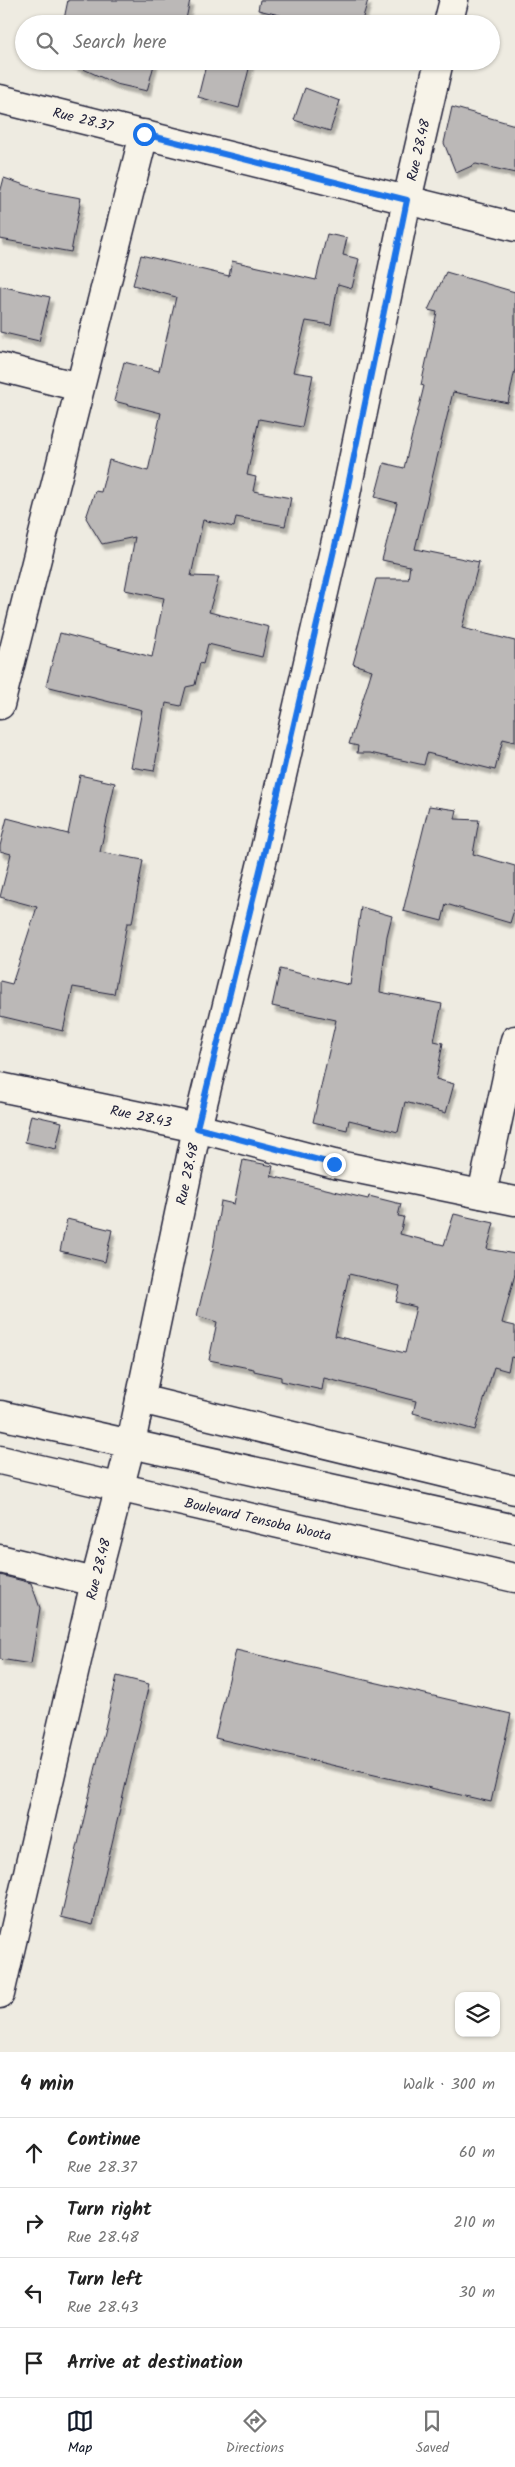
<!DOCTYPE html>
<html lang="en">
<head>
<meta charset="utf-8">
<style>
	:root { --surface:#fff; --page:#f6f6f6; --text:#222; --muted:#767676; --line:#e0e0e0; --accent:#111827 }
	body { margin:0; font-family:Kalam,sans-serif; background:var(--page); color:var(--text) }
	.controls { position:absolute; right:15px; bottom:15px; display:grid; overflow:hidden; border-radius:10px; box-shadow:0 1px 4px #0004 }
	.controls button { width:45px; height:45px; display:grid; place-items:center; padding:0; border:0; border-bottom:1px solid var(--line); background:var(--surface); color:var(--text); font:25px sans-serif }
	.stop { position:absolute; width:15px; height:15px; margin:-11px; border:4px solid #1a73e8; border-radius:50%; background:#fff }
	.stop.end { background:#1a73e8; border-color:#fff; box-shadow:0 1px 5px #0008 }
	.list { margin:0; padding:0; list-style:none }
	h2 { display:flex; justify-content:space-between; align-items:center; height:65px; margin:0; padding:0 20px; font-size:21px }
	h2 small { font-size:16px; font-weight:400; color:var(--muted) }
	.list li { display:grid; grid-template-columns:32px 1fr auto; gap:15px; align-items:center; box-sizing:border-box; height:70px; padding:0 20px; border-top:1px solid var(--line) }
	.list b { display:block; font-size:19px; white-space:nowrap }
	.list p { margin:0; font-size:16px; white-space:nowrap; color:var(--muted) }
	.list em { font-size:16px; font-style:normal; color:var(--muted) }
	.icon { flex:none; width:28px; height:28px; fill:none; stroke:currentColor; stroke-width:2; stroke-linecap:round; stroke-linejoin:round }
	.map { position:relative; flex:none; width:515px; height:2052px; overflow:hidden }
	.search { position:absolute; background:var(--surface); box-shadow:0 1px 4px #0004; left:15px; right:15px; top:15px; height:55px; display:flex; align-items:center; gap:12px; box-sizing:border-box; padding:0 18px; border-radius:28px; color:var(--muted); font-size:19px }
	.sheet { height:345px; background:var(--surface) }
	nav { display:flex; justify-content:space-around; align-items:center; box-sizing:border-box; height:70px; border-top:1px solid var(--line); background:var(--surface); font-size:14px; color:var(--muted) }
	nav a { display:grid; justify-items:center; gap:2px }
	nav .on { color:var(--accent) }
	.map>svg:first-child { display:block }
	.building { fill:#bbb8b7; stroke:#22223b; fill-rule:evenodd; filter:url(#shadow) }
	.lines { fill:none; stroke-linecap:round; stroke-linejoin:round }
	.minor-casing { stroke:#22223b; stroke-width:31 }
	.major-casing { stroke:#22223b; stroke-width:31 }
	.minor { stroke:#f7f3e8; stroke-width:28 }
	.major { stroke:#f7f3e8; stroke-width:28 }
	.route { stroke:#1a73e8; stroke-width:6 }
	.labels { text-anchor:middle; stroke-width:5; stroke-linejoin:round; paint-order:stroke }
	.street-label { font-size:14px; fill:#22223b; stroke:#f7f3e8 }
</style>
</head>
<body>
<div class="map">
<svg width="515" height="2052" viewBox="0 0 515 2052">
	<defs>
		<filter id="shadow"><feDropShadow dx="3" dy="5.5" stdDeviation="1" flood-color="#0004"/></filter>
	</defs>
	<rect width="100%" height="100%" fill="#eeebe1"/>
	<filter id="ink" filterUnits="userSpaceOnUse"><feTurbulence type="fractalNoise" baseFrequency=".02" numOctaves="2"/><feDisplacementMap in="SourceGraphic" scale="10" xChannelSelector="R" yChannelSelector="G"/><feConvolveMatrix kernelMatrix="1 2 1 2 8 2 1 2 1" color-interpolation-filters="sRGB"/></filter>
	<g filter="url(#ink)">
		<g class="building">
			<polygon points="68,0 190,0 185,24 63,24"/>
			<polygon points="260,0 368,0 361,24 318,24 258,10"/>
			<polygon points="66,61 155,61 147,91 116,84"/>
			<polygon points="207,61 251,61 239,108 198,97"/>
			<polygon points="305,88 340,101 330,131 294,120"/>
			<polygon points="452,107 515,125 515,173 476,164 456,173 444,143"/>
			<polygon points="4,178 42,191 81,198 71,252 0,239 0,193"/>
			<polygon points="327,234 347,238 343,255 359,259 352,288 338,284 331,325 306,321 293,372 313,375 302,427 259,419 247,475 256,477 253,491 291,498 285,526 236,517 234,527 203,520 191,576 219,577 209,612 269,627 262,657 208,644 203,664 200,663 195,685 186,687 181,706 166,703 154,771 131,767 142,710 46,686 60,633 152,657 164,598 125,590 135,537 102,544 86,518 95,491 101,492 109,460 148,471 161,413 114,401 124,362 159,371 176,297 133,285 141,255 229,276 232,261 316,280"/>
			<polygon points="446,272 515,292 515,369 508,403 453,392 415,549 479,562 462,628 515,641 515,742 503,739 495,770 427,753 424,765 370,753 357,753 358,746 349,744 372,670 353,664 376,579 408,579 410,566 382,560 397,503 375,497 384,463 404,468 424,386 421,385 437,312 428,310"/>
			<polygon points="0,286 50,297 39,341 0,332"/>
			<polygon points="80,775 115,783 100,852 143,860 132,923 127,923 114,994 73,987 63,1031 0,1016 0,981 12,984 37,907 0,897 11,854 0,851 0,846 7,818 68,834"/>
			<polygon points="429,806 457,810 455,819 479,820 473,854 515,866 515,907 510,923 446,904 442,921 403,911"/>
			<polygon points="361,907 392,916 387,936 380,992 442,1004 434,1041 443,1043 436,1079 454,1084 446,1113 405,1102 398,1132 349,1120 347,1130 313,1122 336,1020 272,1006 280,969 350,985"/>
			<polygon points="31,1115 62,1122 56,1149 25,1142"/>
			<path d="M 243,1160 L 273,1166 L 271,1176 L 368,1199 L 369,1196 L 401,1204 L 398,1216 L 404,1217 L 400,1234 L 444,1245 L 454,1214 L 494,1223 L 487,1249 L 515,1254 L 515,1274 L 502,1323 L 515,1326 L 515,1358 L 511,1357 L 508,1371 L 494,1367 L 475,1430 L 413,1413 L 416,1401 L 324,1378 L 322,1390 L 281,1381 L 281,1377 L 254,1371 L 254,1369 L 209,1360 L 217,1322 L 197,1316 L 213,1250 L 221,1201 L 234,1204 ZM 349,1274 L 400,1286 L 396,1302 L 416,1307 L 405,1353 L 335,1336 Z"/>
			<polygon points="67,1219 112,1230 105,1262 60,1251"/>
			<polygon points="0,1575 31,1583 40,1608 31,1664 0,1659"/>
			<polygon points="236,1650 511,1714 491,1802 215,1738"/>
			<polygon points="117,1676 149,1684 93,1925 61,1917"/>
		</g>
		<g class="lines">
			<defs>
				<g id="minor">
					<polyline points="448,24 454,0"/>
					<polyline points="0,99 515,227"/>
					<polyline points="0,367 79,387"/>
					<polyline points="0,705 144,134"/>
					<polyline points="0,1087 197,1128 334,1164 515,1201"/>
					<polyline points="482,1194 515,1040"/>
					<polyline points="140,1399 515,1490"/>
					<polyline points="0,1559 95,1582"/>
					<polyline points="0,1994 95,1582 131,1443 197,1128 263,858 340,523 407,200 439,61"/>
				</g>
				<g id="major">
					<polyline points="0,1415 515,1529"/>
					<polyline points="0,1460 515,1578"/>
				</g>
			</defs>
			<use href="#minor" class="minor-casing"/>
			<use href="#major" class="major-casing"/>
			<use href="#minor" class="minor"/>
			<use href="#major" class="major"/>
		</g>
	</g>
	<g class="lines" filter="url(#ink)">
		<polyline class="route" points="144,134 407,200 340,524 263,858 197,1128 334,1164"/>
	</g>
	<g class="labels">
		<g class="street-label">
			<text transform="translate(83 119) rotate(14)" y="5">Rue 28.37</text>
			<text transform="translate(418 150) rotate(-77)" y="5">Rue 28.48</text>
			<text transform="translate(141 1116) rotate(12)" y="5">Rue 28.43</text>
			<text transform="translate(187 1174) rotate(-78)" y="5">Rue 28.48</text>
			<text transform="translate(258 1519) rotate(13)" y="5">Boulevard Tensoba Woota</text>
			<text transform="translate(98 1569) rotate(-76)" y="5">Rue 28.48</text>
		</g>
	</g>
</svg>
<div class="controls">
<button><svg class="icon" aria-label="layers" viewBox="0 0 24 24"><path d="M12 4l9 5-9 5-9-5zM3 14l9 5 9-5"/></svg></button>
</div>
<div class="stop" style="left:144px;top:134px"></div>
<div class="stop end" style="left:334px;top:1164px"></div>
<div class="search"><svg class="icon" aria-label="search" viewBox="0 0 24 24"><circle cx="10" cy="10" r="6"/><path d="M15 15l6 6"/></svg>Search here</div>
</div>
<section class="sheet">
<h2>4 min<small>Walk · 300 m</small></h2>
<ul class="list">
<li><svg class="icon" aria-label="ahead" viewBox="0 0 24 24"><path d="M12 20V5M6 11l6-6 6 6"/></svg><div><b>Continue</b><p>Rue 28.37</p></div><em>60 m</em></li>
<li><svg class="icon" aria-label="right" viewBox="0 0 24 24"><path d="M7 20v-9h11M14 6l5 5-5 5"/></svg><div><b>Turn right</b><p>Rue 28.48</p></div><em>210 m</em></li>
<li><svg class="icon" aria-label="left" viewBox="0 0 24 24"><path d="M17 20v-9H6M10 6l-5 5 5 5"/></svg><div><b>Turn left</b><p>Rue 28.43</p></div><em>30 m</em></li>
<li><svg class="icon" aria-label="arrive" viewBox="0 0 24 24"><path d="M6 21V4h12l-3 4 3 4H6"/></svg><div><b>Arrive at destination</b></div></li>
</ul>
</section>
<nav>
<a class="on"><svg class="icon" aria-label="map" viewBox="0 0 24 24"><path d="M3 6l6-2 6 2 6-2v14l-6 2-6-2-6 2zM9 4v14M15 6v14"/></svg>Map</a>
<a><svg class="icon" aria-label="directions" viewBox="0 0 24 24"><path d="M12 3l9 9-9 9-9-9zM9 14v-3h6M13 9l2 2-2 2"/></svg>Directions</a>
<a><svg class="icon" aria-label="saved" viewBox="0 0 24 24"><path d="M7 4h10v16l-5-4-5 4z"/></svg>Saved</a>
</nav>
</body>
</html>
